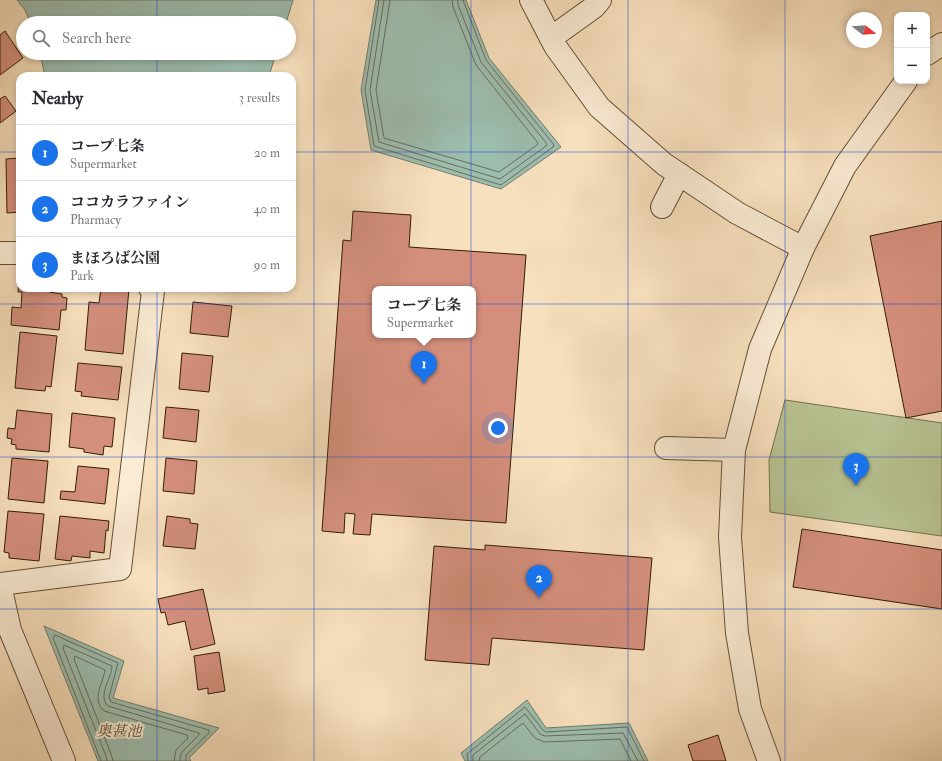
<!DOCTYPE html>
<html lang="en">
<head>
<meta charset="utf-8">
<style>
	:root { --surface:#fff; --page:#f2f2f3; --text:#2b2b33; --muted:#7c7c81; --line:#e1e1e2; --accent:#1a73e8 }
	body { margin:0; font-family:"IM FELL Double Pica","Noto Serif JP",serif; background:var(--page); color:var(--text) }
	.controls { position:absolute; right:12px; top:12px; display:grid; overflow:hidden; border-radius:8px; box-shadow:0 2px 6px #0003 }
	.controls button { width:36px; height:36px; display:grid; place-items:center; padding:0; border:0; border-bottom:1px solid var(--line); background:var(--surface); color:var(--text); font:20px sans-serif }
	.compass { position:absolute; left:846px; top:12px; width:36px; height:36px; border-radius:50%; background:var(--surface); box-shadow:0 2px 6px #0003; rotate:107deg }
	.you { position:absolute; left:498px; top:428px; width:14px; height:14px; margin:-10px; border:3px solid #fff; border-radius:50%; background:#1a73e8; box-shadow:0 0 0 6px #1a73e833 }
	.badge { display:grid; place-items:center; width:26px; height:26px; border-radius:50%; background:var(--accent); color:#fff; font-size:13px; font-weight:700 }
	.pin { position:absolute; translate:-50% -33px; filter:drop-shadow(0 1px 2px #0008) }
	.pin::after { content:''; position:absolute; top:21px; width:14px; height:12px; background:inherit; clip-path:polygon(0 0,100% 0,50% 100%) }
	.popup { position:absolute; left:372px; top:286px; width:104px; height:52px; box-sizing:border-box; display:grid; place-content:center; border-radius:8px; background:var(--surface); filter:drop-shadow(0 1px 3px #0005); font-size:13px; white-space:nowrap; color:var(--muted) }
	.popup b { font-size:15px; color:var(--text) }
	.popup::after { content:''; position:absolute; left:50%; top:100%; margin-left:-8px; border:8px solid transparent; border-top-color:var(--surface) }
	.list { margin:0; padding:0; list-style:none }
	h2 { display:flex; justify-content:space-between; align-items:center; height:52px; margin:0; padding:0 16px; font-size:17px }
	h2 small { font-size:13px; font-weight:400; color:var(--muted) }
	.list li { display:grid; grid-template-columns:26px 1fr auto; gap:12px; align-items:center; box-sizing:border-box; height:56px; padding:0 16px; border-top:1px solid var(--line) }
	.list b { display:block; font-size:15px; white-space:nowrap }
	.list p { margin:0; font-size:13px; white-space:nowrap; color:var(--muted) }
	.list em { font-size:13px; font-style:normal; color:var(--muted) }
	.icon { flex:none; width:22px; height:22px; fill:none; stroke:currentColor; stroke-width:2; stroke-linecap:round; stroke-linejoin:round }
	.map { position:relative; flex:none; width:942px; height:761px; overflow:hidden }
	.search { position:absolute; background:var(--surface); box-shadow:0 2px 6px #0003; left:16px; top:16px; width:280px; height:44px; display:flex; align-items:center; gap:10px; box-sizing:border-box; padding:0 14px; border-radius:22px; color:var(--muted); font-size:15px }
	.panel { position:absolute; background:var(--surface); box-shadow:0 2px 6px #0003; left:16px; top:72px; width:280px; height:220px; border-radius:12px }
	.map>svg:first-child { display:block }
	.green { fill:#b9c393; stroke:#76704c }
	.water { fill:#9dbdaf; stroke:#737d6b }
	.lines { fill:none; stroke-linecap:round; stroke-linejoin:round }
	.shore { stroke:#686d5a; stroke-width:1 }
	.building { fill:#d48f7c; stroke:#341d05; fill-rule:evenodd }
	.minor-casing { stroke:#654e33; stroke-width:24 }
	.minor { stroke:#faebd4; stroke-width:22 }
	.grid { fill:none; stroke:#1d4ed8; stroke-width:1; stroke-opacity:0.55 }
	.labels { text-anchor:middle; stroke-width:4; stroke-linejoin:round; paint-order:stroke }
	.water-label { font-size:15px; font-style:italic; fill:#544d38; stroke:#faebd4 }
</style>
</head>
<body>
<div class="map">
<svg width="942" height="761" viewBox="0 0 942 761">
	<rect width="100%" height="100%" fill="#f7e0bd"/>
	<filter id="stains"><feTurbulence type="fractalNoise" baseFrequency=".005" numOctaves="4"/><feColorMatrix values="0 0 0 0 .2 0 0 0 0 .09 0 0 0 0 .02 0 0 0 .5 -.17"/></filter>
	<radialGradient id="worn" r=".72"><stop offset=".6" stop-color="#630" stop-opacity="0"/><stop offset="1" stop-color="#630" stop-opacity=".3"/></radialGradient>
	<polygon class="green" points="785,400 942,423 942,536 770,512 769,460"/>
	<g class="water">
		<polygon points="17,0 293,0 286,23 31,23 25,10"/>
		<polygon points="376,0 466,0 489,58 561,147 501,189 371,150 361,90"/>
		<polygon points="40,53 276,53 269,76 45,76"/>
		<polygon points="44,626 124,661 113,698 219,728 189,758 191,761 98,761"/>
		<polygon points="527,700 546,728 629,723 648,761 465,761 461,753"/>
	</g>
	<g class="lines">
		<g class="shore">
			<polyline points="379,0 365,90 374,146 501,185 553,147 554,145 486,60 463,0"/>
			<polyline points="384,0 370,90 379,142 500,179 546,146 547,144 481,62 458,5 458,0"/>
			<polyline points="390,0 376,90 384,138 499,172 537,145 538,143 476,65 453,7 452,0"/>
			<polyline points="101,761 53,638 55,635 118,663 109,697 111,702 209,730 209,733 186,755 186,761"/>
			<path d="M 107,761 L 106,756 L 63,648 L 64,645 L 112,666 C 112,678 97,695 108,706 L 199,733 L 199,735 L 182,752 L 180,757 L 180,761"/>
			<path d="M 113,761 L 111,754 L 74,659 L 75,656 L 105,670 C 103,684 91,699 104,711 L 187,735 L 188,738 L 176,750 L 174,761"/>
			<polyline points="468,761 467,754 525,707 543,730 546,732 627,727 644,761"/>
			<polyline points="473,761 473,755 525,714 540,734 545,736 623,733 638,761"/>
			<polyline points="479,761 480,757 523,723 535,738 544,742 620,739 631,761"/>
		</g>
	</g>
	<g class="building">
		<polygon points="5,31 23,58 0,75 0,35"/>
		<polygon points="5,96 16,111 0,123 0,99"/>
		<polygon points="20,158 20,212 7,213 6,159"/>
		<path d="M 353,211 L 411,215 L 409,247 L 526,255 L 506,523 L 372,514 L 370,535 L 353,534 L 355,514 L 345,513 L 344,533 L 322,531 L 343,240 L 351,241 ZM 375,289 L 473,289 L 473,335 L 375,335 Z"/>
		<polygon points="942,221 942,411 906,418 870,236"/>
		<polygon points="19,276 20,288 50,288 49,292 62,294 62,297 67,298 66,310 61,310 59,330 11,325 12,307 21,308 22,292 18,292"/>
		<polygon points="101,288 129,289 123,354 85,350 89,302 99,303"/>
		<polygon points="201,288 234,288 233,291"/>
		<polygon points="193,302 232,306 228,337 190,333"/>
		<polygon points="20,332 57,336 51,387 46,386 45,391 15,388"/>
		<polygon points="182,353 213,356 209,392 179,389"/>
		<polygon points="78,363 122,367 118,400 81,396 82,392 75,391"/>
		<polygon points="166,407 199,410 196,442 163,438"/>
		<polygon points="17,410 52,414 49,452 16,449 16,445 11,444 12,439 7,438 8,428 15,429"/>
		<polygon points="72,413 115,418 112,447 104,446 103,455 84,452 84,449 69,447"/>
		<polygon points="12,458 48,461 44,503 8,499"/>
		<polygon points="166,458 197,461 194,494 163,491"/>
		<polygon points="78,466 109,469 105,504 60,499 61,491 75,492"/>
		<polygon points="8,511 44,514 39,561 9,558 9,553 4,552"/>
		<polygon points="60,516 109,521 108,531 106,530 104,553 90,551 90,558 72,556 71,561 55,559"/>
		<polygon points="167,516 190,519 190,523 198,524 195,549 163,546"/>
		<polygon points="802,529 942,550 942,609 793,587"/>
		<polygon points="485,545 652,558 644,650 492,638 489,665 425,660 434,546 485,550"/>
		<polygon points="203,589 215,644 191,650 185,621 168,625 165,612 161,613 158,599"/>
		<polygon points="219,652 225,691 208,694 208,688 198,690 194,656"/>
		<polygon points="718,735 726,761 693,761 688,745"/>
	</g>
	<g class="lines">
		<defs>
			<g id="minor">
				<polyline points="531,0 555,46 599,107 664,164 679,174 737,213 803,248"/>
				<polyline points="551,38 594,7 600,0"/>
				<polyline points="927,54 942,44"/>
				<polyline points="662,207 679,174"/>
				<polyline points="0,253 20,253"/>
				<polyline points="666,448 734,450"/>
				<polyline points="0,584 120,569 153,291 150,288"/>
				<polyline points="0,585 10,630 64,761"/>
				<polyline points="769,761 750,709 737,633 730,537 734,450 760,349 803,248 845,166 906,81"/>
			</g>
		</defs>
		<use href="#minor" class="minor-casing"/>
		<use href="#minor" class="minor"/>
	</g>
	<path class="grid" d="M 157,0 L 157,23M 314,0 L 314,761M 471,0 L 471,761M 628,0 L 628,761M 785,0 L 785,761M 157,53 L 157,76M 0,152 L 20,152M 292,152 L 942,152M 157,288 L 157,761M 0,304 L 942,304M 0,457 L 942,457M 0,609 L 942,609"/>
	<g class="labels">
		<g class="water-label">
			<text x="119" y="736">奥甚池</text>
		</g>
	</g>
	<rect width="100%" height="100%" filter="url(#stains)"/>
	<rect width="100%" height="100%" fill="url(#worn)"/>
</svg>
<div class="controls">
<button>+</button>
<button>−</button>
</div>
<svg class="compass" viewBox="-18 -18 36 36"><path d="M0-13l5 13h-10z" fill="#e53935"/><path d="M0 13l5-13h-10z" fill="#7c7c81"/></svg>
<div class="you"></div>
<div class="pin badge" style="left:424px;top:384px">1</div>
<div class="popup"><b>コープ七条</b>Supermarket</div>
<div class="pin badge" style="left:539px;top:598px">2</div>
<div class="pin badge" style="left:856px;top:486px">3</div>
<div class="search"><svg class="icon" aria-label="search" viewBox="0 0 24 24"><circle cx="10" cy="10" r="6"/><path d="M15 15l6 6"/></svg>Search here</div>
<section class="panel">
<h2>Nearby<small>3 results</small></h2>
<ul class="list">
<li><span class="badge">1</span><div><b>コープ七条</b><p>Supermarket</p></div><em>20 m</em></li>
<li><span class="badge">2</span><div><b>ココカラファイン</b><p>Pharmacy</p></div><em>40 m</em></li>
<li><span class="badge">3</span><div><b>まほろば公園</b><p>Park</p></div><em>90 m</em></li>
</ul>
</section>
</div>
</body>
</html>
